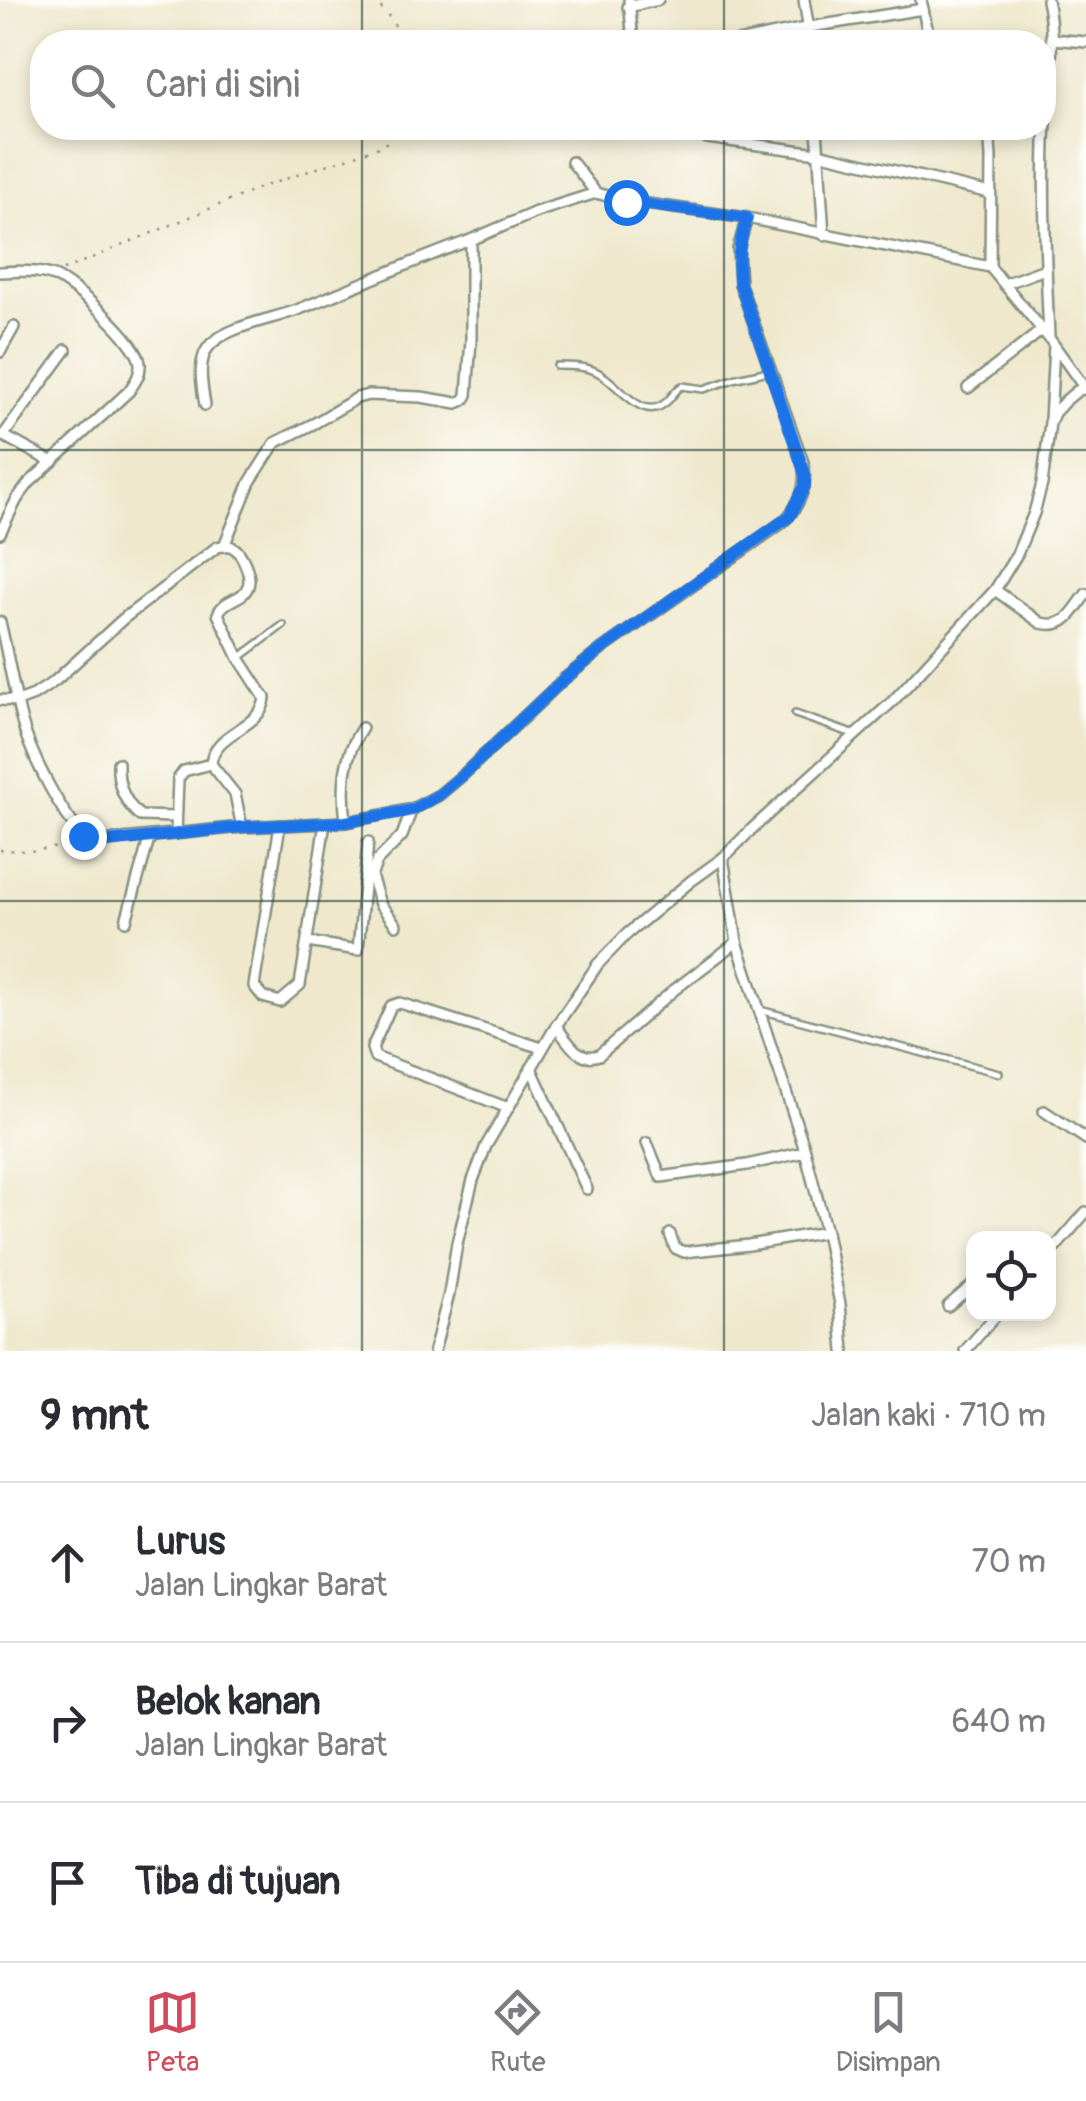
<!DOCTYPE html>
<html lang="id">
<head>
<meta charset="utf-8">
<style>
	:root { --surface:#fff; --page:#f2f2f3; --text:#2b2b33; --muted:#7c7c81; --line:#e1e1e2; --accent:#d1495b }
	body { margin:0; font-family:Pangolin,sans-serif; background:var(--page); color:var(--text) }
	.controls { position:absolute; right:30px; bottom:30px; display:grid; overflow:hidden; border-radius:20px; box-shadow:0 5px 15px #0003 }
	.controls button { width:90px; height:90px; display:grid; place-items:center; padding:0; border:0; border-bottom:2px solid var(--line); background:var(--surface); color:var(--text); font:50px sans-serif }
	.stop { position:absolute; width:30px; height:30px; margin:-22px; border:8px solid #1a73e8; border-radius:50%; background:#fff }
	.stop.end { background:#1a73e8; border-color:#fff; box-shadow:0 2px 10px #0008 }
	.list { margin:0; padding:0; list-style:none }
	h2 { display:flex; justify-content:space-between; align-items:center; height:130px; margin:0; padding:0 40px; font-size:42px }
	h2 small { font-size:32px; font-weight:400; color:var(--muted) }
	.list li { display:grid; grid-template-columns:65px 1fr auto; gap:30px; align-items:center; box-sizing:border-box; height:160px; padding:0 40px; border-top:2px solid var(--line) }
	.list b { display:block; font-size:38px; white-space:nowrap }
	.list p { margin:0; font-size:32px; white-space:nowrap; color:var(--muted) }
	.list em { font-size:32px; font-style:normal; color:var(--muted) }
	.icon { flex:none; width:55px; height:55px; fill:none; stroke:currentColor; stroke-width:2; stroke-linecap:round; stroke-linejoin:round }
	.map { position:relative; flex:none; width:1086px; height:1351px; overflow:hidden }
	.search { position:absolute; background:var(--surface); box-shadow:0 5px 15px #0003; left:30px; right:30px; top:30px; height:110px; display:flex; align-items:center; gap:25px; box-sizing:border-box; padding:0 35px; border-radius:40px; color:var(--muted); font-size:38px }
	.sheet { height:610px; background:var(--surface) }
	nav { display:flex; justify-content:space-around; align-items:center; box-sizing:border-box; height:140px; border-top:2px solid var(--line); background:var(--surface); font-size:28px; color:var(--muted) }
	nav a { display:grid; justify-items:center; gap:5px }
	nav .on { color:var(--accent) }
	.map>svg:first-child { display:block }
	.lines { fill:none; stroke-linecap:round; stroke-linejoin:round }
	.lane-casing { stroke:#879280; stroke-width:10 }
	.street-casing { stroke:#879280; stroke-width:14 }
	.path { stroke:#879280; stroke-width:2.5; stroke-dasharray:2.5 8; stroke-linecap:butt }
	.lane { stroke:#fff; stroke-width:5 }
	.street { stroke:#fff; stroke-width:9 }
	.route { stroke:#1a73e8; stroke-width:12 }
	.grid { fill:none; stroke:#1f3d34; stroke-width:2.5; stroke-opacity:0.55 }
</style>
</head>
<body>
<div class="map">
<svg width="1086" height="1351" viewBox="0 0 1086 1351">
	<rect width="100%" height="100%" fill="#fdfcf7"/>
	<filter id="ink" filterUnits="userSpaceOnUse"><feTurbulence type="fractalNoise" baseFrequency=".01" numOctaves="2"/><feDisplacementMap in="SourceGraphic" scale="20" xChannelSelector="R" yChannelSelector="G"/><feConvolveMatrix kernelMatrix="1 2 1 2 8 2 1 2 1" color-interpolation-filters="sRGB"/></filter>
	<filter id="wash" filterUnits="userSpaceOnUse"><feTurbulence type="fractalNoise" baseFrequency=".0048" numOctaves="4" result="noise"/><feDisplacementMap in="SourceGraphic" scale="40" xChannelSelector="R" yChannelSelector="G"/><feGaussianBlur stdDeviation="2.25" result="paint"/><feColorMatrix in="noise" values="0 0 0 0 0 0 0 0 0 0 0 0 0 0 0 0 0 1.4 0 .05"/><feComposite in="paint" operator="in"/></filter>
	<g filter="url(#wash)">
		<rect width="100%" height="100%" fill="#efe8cd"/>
	</g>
	<g filter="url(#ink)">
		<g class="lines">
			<defs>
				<g id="lane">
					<path d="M 557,366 C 571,366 585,366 597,372 C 618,382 641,423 665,403 C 672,398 674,391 682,386 L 704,389 L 737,378 L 769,371"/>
					<polyline points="239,658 283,625"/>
					<polyline points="795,714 853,734"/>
					<polyline points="760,1010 999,1073"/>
				</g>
				<g id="street">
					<polyline points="629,0 633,42"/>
					<polyline points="804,0 811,42"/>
					<polyline points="921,0 930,42"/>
					<path d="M 1047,0 C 1057,45 1047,94 1045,141 C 1043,206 1046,271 1049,336"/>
					<polyline points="628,7 658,0"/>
					<polyline points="1052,39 1086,42"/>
					<polyline points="737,42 810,27 923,9"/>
					<polyline points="643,128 644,134 702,135"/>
					<polyline points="700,128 702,135 707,138 818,153 990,193"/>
					<polyline points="817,128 824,235"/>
					<polyline points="989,128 991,157 990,267"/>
					<polyline points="572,162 596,193 626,201 747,218 990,267 1049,338 1086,390"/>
					<path d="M 0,272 C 17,271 38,270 54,276 C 75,285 137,340 140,363 C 141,375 135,382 129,391 L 29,483 L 17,499 L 0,533"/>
					<polyline points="1004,284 1045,269"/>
					<polyline points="0,352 14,327"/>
					<polyline points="968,388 1042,330"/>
					<path d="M 205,405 C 202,386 196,359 211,344 C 229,326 273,319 297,310 C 355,287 412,261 471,240"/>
					<polyline points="1050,420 1054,346"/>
					<polyline points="2,435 52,462"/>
					<polyline points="3,436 66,350"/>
					<polyline points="224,546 250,482 275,443 315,423 357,398 368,395 421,397 457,403 464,400 467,395 471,340 471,240 536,212 596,193"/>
					<path d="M 995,590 L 1041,623 C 1067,629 1072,612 1086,594"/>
					<path d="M 0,622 C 8,655 13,689 22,722 C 30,752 65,826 92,842 L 242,827 L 346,822 L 412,809 L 439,795 L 464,774 L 564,679 L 602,649 L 782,523 C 800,506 808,486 803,462 L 740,284 L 738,249 L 747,218"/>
					<path d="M 0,700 L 18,701 L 34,695 L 55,681 L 123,619 L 217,547 C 223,546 227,544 234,548 C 242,553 252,576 248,586 C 243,601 224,598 218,614 L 239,658 L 265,698 C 262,729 213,731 211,764 L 235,794 L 242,827"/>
					<path d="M 118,763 C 117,784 124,802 140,816 L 176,817"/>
					<path d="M 346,822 C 342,788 343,756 362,728"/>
					<polyline points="280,825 254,986 263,997 280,1002 300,985 325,823"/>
					<polyline points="176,833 178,779 184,771 211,764"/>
					<polyline points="723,858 737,942 804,1147 826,1232 840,1304 844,1351"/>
					<polyline points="126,921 150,836"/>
					<polyline points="396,925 380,904 371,876 377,861 402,836 412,809"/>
					<polyline points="307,942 358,950 368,842"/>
					<path d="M 556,1026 C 568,1041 577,1062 599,1055 L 674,990 L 737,942"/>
					<polyline points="531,1068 587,1189"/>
					<polyline points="508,1108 375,1057 372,1048 391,1006 400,1003 542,1048"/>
					<polyline points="1044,1111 1086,1139"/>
					<polyline points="647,1143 661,1177 747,1165 805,1152"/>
					<polyline points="670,1234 675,1248 684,1252 749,1245 826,1232"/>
					<polyline points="1048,1256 1086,1212"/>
					<polyline points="948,1306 974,1284"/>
					<polyline points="434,1351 449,1294 457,1243 473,1180 486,1146 556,1026 598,964 627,934 691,881 723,858 753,828 893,701 995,590 1017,554 1034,513 1042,484 1050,423 1054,413 1065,401 1077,391 1084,388"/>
					<polyline points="965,1351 997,1314"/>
				</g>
			</defs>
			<use href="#lane" class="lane-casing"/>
			<use href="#street" class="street-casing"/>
			<g class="path">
				<path d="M 373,0 C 385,11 399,26 401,42"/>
				<polyline points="63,270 262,187 385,145 391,128"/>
				<polyline points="0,850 30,851 76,845"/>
			</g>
			<use href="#lane" class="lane"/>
			<use href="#street" class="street"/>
		</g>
	</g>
	<g class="lines" filter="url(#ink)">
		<path class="route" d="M 83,836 L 92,842 L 106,842 L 242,827 L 346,822 L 412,810 L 439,795 L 464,774 L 564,679 L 602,649 L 790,516 L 805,486 L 805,474 L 740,284 C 736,259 740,241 747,218 L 626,202"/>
	</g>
	<path class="grid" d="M 362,0 L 362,42M 724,0 L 724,42M 362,128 L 362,1351M 724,128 L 724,1351M 0,450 L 1086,450M 0,901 L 1086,901"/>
</svg>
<div class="controls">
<button><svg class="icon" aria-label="locate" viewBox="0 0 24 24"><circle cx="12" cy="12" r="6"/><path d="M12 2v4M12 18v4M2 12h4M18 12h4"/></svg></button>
</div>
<div class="stop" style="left:626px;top:202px"></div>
<div class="stop end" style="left:83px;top:836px"></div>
<div class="search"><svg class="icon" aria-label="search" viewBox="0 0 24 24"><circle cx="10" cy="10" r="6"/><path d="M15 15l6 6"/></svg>Cari di sini</div>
</div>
<section class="sheet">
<h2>9 mnt<small>Jalan kaki · 710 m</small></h2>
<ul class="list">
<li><svg class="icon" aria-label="ahead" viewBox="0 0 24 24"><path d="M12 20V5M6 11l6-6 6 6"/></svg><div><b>Lurus</b><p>Jalan Lingkar Barat</p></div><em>70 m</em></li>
<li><svg class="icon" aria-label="right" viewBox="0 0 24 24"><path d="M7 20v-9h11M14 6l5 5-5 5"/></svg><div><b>Belok kanan</b><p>Jalan Lingkar Barat</p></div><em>640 m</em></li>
<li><svg class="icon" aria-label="arrive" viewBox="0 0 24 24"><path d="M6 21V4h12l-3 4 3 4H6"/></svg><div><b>Tiba di tujuan</b></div></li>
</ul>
</section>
<nav>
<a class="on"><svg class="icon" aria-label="map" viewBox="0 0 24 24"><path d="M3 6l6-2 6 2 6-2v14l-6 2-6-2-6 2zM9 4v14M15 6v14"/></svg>Peta</a>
<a><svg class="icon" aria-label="directions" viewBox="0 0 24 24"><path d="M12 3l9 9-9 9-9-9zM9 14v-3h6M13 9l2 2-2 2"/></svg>Rute</a>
<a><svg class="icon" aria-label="saved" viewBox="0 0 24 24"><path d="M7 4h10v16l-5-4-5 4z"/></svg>Disimpan</a>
</nav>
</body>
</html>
